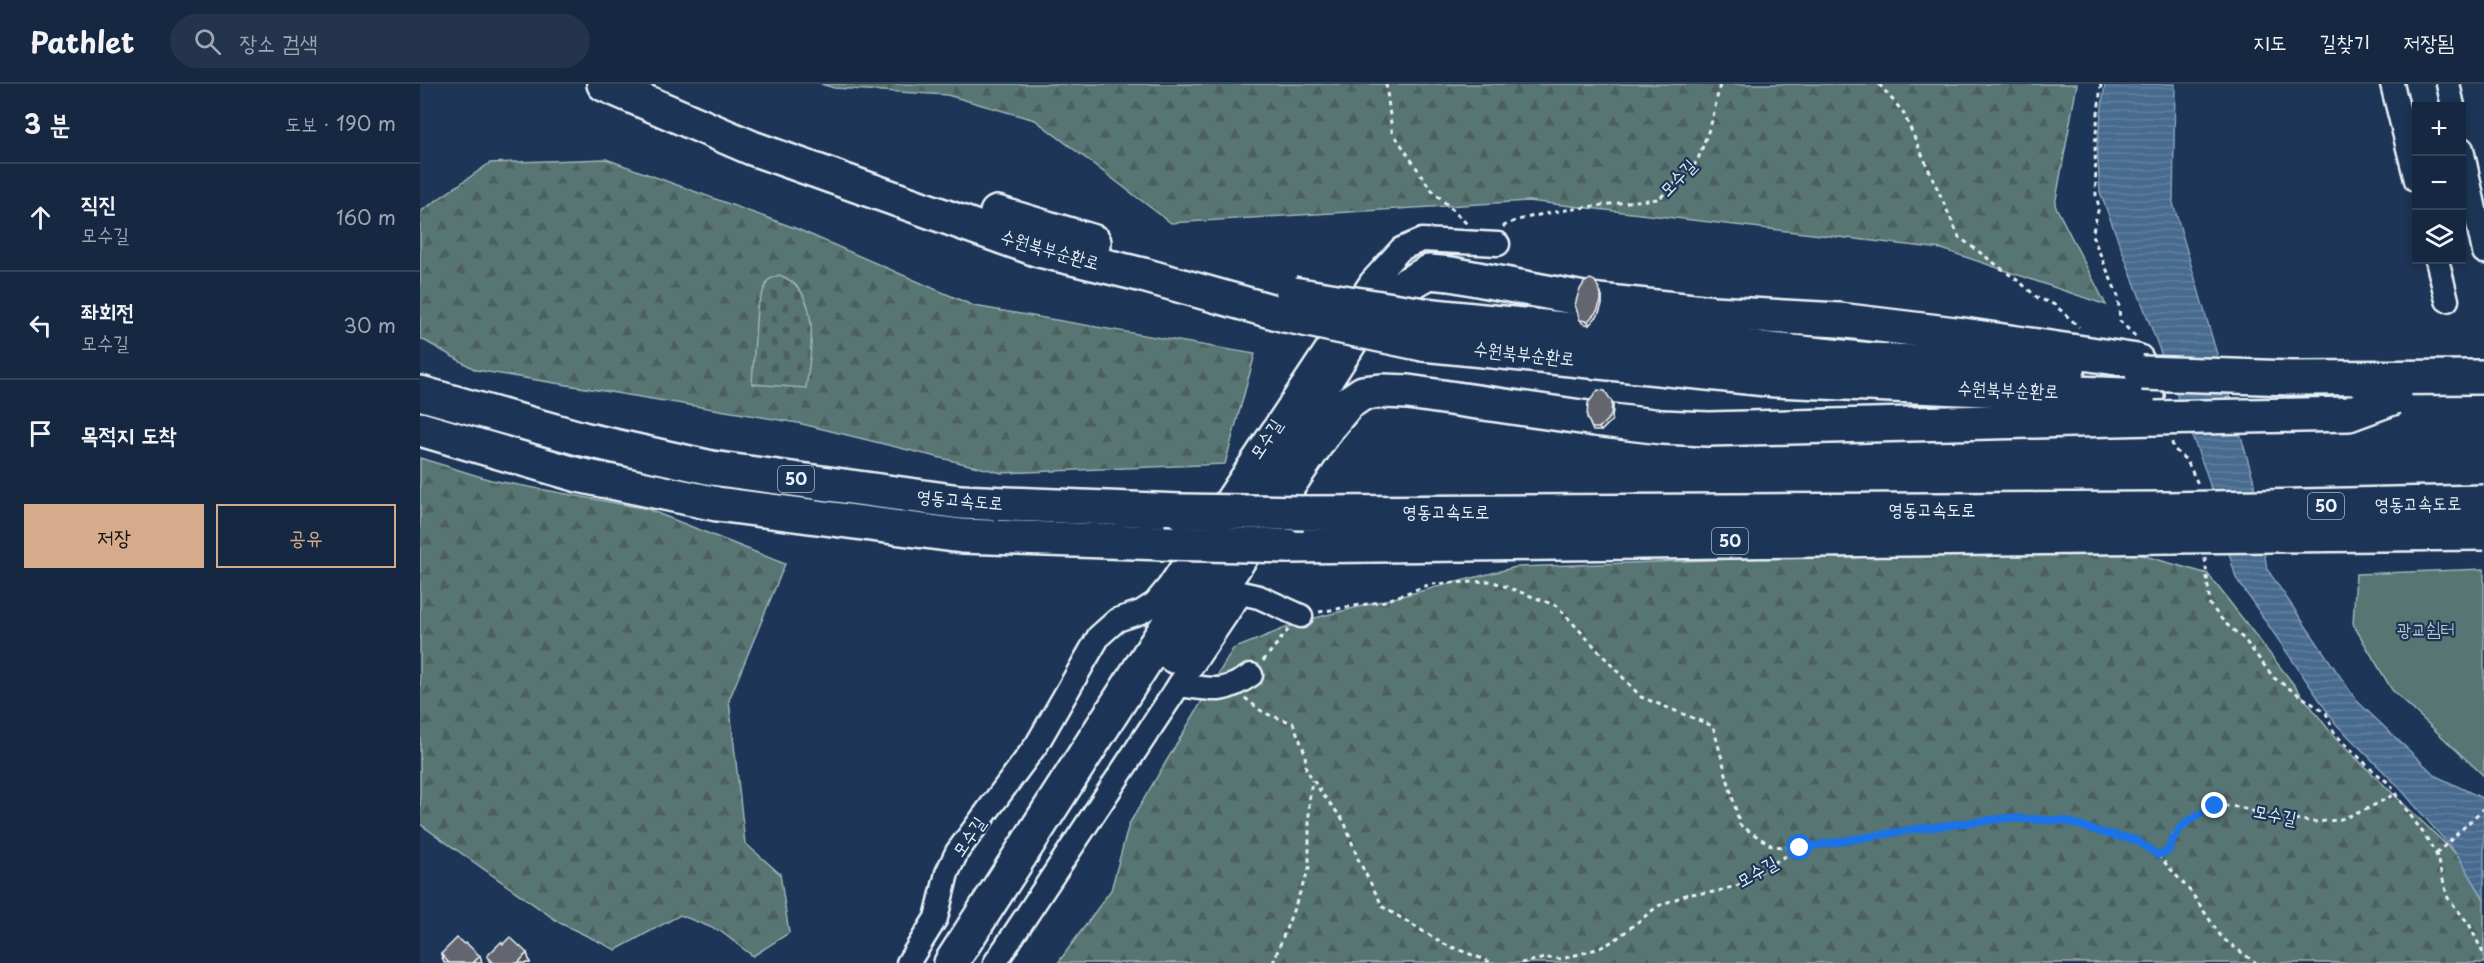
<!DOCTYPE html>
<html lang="ko">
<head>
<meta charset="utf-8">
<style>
	:root { --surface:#162841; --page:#23344c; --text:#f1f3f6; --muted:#9ea6b1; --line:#35445a; --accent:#d6ab8b }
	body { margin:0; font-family:"Playpen Sans","Poor Story",sans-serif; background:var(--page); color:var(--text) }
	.controls { position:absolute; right:18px; top:18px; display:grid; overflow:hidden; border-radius:0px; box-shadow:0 3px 9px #0003 }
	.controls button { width:54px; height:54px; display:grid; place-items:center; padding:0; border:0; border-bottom:2px solid var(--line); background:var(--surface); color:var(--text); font:30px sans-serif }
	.stop { position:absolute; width:18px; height:18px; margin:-14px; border:4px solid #1a73e8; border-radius:50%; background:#fff }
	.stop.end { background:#1a73e8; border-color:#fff; box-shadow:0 2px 6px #0008 }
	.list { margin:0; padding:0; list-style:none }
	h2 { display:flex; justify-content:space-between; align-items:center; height:78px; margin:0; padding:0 24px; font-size:26px }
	h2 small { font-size:20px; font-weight:400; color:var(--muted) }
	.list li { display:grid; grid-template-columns:39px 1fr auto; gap:18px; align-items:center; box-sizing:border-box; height:108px; padding:0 24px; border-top:2px solid var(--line) }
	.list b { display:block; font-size:22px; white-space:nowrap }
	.list p { margin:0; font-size:20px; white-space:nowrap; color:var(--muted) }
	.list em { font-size:20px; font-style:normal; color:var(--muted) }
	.actions { display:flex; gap:12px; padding:18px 24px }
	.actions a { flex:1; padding:14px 0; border:2px solid var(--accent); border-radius:0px; text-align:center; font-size:21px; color:var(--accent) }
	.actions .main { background:var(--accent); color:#111 }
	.icon { flex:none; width:33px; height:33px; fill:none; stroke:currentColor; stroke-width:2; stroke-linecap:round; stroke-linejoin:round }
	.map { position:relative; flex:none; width:2064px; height:879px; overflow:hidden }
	header { display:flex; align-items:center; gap:36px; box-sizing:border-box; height:84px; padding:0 30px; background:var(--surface); border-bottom:2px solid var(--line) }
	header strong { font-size:28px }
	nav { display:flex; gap:33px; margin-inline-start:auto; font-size:21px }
	.search { width:420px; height:54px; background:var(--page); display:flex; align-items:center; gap:15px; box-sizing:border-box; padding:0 21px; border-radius:33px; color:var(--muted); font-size:22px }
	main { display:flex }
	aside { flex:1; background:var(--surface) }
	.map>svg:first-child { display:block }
	.green { fill:#577573; stroke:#a0b3b6; stroke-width:1.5 }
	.forest { fill:url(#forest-firs); stroke:#a0b3b6; stroke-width:1.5 }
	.cemetery { fill:url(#cemetery-stones); stroke:#a0b3b6; stroke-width:1.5 }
	.water { fill:url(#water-rules); stroke:#87a0b8; stroke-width:1.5 }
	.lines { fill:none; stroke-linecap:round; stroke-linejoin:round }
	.minor-casing { stroke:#e8f1f8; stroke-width:27 }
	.highway-casing { stroke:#e8f1f8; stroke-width:38 }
	.path { stroke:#e8f1f8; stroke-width:3; stroke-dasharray:4.5 4.5; stroke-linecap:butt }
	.minor { stroke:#1d3557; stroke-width:22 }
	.highway { stroke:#1d3557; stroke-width:33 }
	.highway-bridge-casing { stroke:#e8f1f8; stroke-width:38; stroke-linecap:butt }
	.highway-bridge { stroke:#1d3557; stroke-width:33 }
	.wall { fill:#56585f; stroke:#e8f1f8; stroke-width:1.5 }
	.shaded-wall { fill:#46474d; stroke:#e8f1f8; stroke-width:1.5 }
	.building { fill:#64666e; stroke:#e8f1f8; stroke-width:1.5 }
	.route { stroke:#1a73e8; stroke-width:8 }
	.labels { text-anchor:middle; stroke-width:4.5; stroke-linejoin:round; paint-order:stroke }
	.shield { fill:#1d3557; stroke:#abb9c8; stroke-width:1.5 }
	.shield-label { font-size:16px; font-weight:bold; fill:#e8f1f8 }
	.street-label { font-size:18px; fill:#e8f1f8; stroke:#1d3557 }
	.park-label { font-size:18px; fill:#b5c6c9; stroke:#1d3557 }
</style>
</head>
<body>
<header>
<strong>Pathlet</strong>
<div class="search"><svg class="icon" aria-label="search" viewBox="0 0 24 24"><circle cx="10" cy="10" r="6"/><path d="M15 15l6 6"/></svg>장소 검색</div>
<nav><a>지도</a><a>길찾기</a><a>저장됨</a></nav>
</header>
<main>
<aside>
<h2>3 분<small>도보 · 190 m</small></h2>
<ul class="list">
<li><svg class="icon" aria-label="ahead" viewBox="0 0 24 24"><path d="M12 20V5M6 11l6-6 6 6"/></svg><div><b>직진</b><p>모수길</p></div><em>160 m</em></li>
<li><svg class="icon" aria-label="left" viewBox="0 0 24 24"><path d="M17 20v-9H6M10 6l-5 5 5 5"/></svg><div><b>좌회전</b><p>모수길</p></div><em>30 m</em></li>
<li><svg class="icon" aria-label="arrive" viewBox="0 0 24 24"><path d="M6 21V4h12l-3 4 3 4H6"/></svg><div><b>목적지 도착</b></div></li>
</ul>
<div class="actions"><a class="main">저장</a><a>공유</a></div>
</aside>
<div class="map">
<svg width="2064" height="879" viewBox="0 0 2064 879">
	<defs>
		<pattern id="forest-firs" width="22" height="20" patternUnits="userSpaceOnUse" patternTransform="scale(1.5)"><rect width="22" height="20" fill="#577573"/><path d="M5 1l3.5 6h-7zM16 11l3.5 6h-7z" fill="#4e5e5e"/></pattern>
		<pattern id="cemetery-stones" width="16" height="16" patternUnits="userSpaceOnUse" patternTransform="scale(1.5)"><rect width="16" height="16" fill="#577573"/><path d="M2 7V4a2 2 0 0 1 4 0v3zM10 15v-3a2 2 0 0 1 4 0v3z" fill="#4e5e5e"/></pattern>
		<pattern id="water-rules" width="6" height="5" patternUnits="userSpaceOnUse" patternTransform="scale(1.5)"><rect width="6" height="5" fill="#476a8e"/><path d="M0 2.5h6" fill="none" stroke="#62809f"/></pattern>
	</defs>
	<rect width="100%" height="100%" fill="#1d3557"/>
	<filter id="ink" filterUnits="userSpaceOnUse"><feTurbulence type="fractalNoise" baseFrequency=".0167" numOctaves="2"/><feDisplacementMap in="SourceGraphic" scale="12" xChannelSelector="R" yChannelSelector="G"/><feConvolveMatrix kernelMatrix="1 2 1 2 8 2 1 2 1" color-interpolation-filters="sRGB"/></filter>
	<g filter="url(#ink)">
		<polygon class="green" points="2064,485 2064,692 1972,606 1933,540 1936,490"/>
		<g class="forest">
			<polygon points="401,0 1657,0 1635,121 1686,221 1522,165 1108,117 751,139 615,36 527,11 414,4"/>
			<polygon points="186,75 375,144 554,222 835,270 805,380 582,389 378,339 56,286 0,254 0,128 70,79"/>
			<polygon points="0,374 71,396 227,425 365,480 309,616 325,759 360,790 369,849 333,872 300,847 260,831 196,866 140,839 0,740"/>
			<polygon points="1711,468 1788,490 1916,655 2039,773 2064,815 2064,879 638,879 691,806 709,740 813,565 883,537 1096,483 1432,471"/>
		</g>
		<path class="cemetery" d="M 359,191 C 403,206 391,267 386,304 L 332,300 L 337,223 L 348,196 Z"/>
		<polygon class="water" points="1685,0 1755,0 1753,119 1833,394 1847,485 1936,616 2016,692 2064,715 2064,815 2039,773 1977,701 1916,640 1816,494 1787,391 1680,108 1677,62"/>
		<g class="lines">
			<defs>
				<g id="minor">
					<polyline points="1972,0 1996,96"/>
					<polyline points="2028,0 2033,22"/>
					<polyline points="2042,65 2064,168"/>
					<polyline points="2017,176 2027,216"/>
					<polyline points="759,601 821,509 839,513 881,532"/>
					<polyline points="488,879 516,834 527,789 537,768 617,660 679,552 697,536 721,528 735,519 749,502 951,198 981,165 1002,156 1078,160"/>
					<path d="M 575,879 L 759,601 C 792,605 802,611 831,591"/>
				</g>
				<g id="highway">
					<polyline points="184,0 332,64 619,166 723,191 865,231"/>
					<polyline points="577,129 674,158"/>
					<polyline points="1004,231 1451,276 1648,285"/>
					<polyline points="1003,260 1356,296 1727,312"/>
					<polyline points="0,309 163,355 292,384 540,418 760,427"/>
					<polyline points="0,345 158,391 297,420 542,452 744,459"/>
					<polyline points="884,429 1747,425"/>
					<polyline points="868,462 1753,452"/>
					<polyline points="754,572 907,344 928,319 943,309 963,307 988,308 1175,335 1242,343 1288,345 1735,334"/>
					<polyline points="531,879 946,233 959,216 1009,188 1031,190 1169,216 1293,229 1419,236 1543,251 1717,277"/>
				</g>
			</defs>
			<use href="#minor" class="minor-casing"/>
			<use href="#highway" class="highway-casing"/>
			<g class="path">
				<polyline points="966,0 972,47 1010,104 1047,140"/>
				<polyline points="1459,0 1483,28 1539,153 1601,199 1618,214 1635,221 1659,243"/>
				<polyline points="1681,0 1675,59 1676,111 1679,123 1672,151 1698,212 1700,237 1717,254"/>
				<path d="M 1083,143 C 1098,129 1212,117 1239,115 L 1277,78 L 1292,37 L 1300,0"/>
				<polyline points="1752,358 1753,364 1767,377 1779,402"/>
				<polyline points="1785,474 1790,521 1805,539 1824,555 1854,594 1906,629 1915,650 1951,685 1970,700 1978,714 2006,753 2016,770 2028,814 2049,840 2064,871"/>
				<polyline points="899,528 965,517 1011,500 1071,497 1137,522 1221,613 1293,642 1320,741 1352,762 1378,764"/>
				<polyline points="843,577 869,545"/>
				<polyline points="825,614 844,629 873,639 885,669 886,685 903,711 924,737 938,775 963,823 1024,860 1073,879"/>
				<polyline points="2016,770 2064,724"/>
				<polyline points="1738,771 1771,808 1802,854 1836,879"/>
				<polyline points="853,879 889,785 889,718 892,696"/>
				<polyline points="1101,879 1126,874 1142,875 1180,864 1195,856 1238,822 1268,810 1295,808 1322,800 1350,781 1380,764 1448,752 1588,734 1646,737 1680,748 1716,756 1738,771 1748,767 1753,751 1768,736 1795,721 1818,723 1846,731 1894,738 1918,736 1943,727 1975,710"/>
			</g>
			<use href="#minor" class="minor"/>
			<use href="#highway" class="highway"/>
			<defs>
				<g id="highway-bridge">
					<polyline points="873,210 1004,231"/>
					<polyline points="865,231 1003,260"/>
					<polyline points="1722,289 1872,294 2064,293"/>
					<polyline points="1735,334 1929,330 1975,313"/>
					<polyline points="1747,425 2064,418"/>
					<polyline points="760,427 884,429"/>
					<polyline points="1753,452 2064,449"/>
					<polyline points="744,459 868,462"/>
				</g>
			</defs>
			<use href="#highway-bridge" class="highway-bridge-casing"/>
			<use href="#highway-bridge" class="highway-bridge"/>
		</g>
		<g class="wall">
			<polygon points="1182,213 1182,220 1178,231 1169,241 1162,239 1155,221"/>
			<polygon points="1193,321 1192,336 1181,347 1173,347 1167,333"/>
			<polygon points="44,860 60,872 62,879 24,879 21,870"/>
			<polygon points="83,860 107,869 110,879 70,879 67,872"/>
		</g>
		<g class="shaded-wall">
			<polygon points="1181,210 1182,213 1182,220 1178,231 1169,241 1168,237"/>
			<polygon points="1192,318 1193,321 1192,336 1181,347 1179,344"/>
			<polygon points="107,869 110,879 98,879"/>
			<polygon points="60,872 62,879 55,879 54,878"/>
		</g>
		<g class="building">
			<polygon points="1170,195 1175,197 1181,210 1181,217 1177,227 1168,237 1160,236 1155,221 1159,207 1164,199"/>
			<polygon points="1178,306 1185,307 1192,318 1191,332 1179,344 1172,344 1167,333 1168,319"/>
			<polygon points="90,853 107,869 98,879 73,879 73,878 67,872 81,858 83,860"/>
			<polygon points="37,854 44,860 46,859 60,872 54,878 55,879 29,879 21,870"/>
		</g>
	</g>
	<g class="lines" filter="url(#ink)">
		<path class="route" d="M 1380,764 L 1497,745 L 1588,734 L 1646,737 L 1680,748 L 1716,756 L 1738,771 L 1748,767 C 1757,740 1771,734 1795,722"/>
	</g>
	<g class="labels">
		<g class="shield">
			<rect x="358" y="382" width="36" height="26" rx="4.5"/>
			<rect x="1888" y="409" width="36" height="26" rx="4.5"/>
			<rect x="1292" y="444" width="36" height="26" rx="4.5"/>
		</g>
		<g class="shield-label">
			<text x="376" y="401">50</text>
			<text x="1906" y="428">50</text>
			<text x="1310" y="463">50</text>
		</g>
		<g class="street-label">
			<text transform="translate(1258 94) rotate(-46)" y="6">모수길</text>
			<text transform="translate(630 166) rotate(16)" y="6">수원북부순환로</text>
			<text transform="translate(1104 270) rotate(6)" y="6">수원북부순환로</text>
			<text transform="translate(1588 306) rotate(2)" y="6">수원북부순환로</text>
			<text transform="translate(846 355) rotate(-57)" y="6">모수길</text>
			<text transform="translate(540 416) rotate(5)" y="6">영동고속도로</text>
			<text transform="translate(1998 420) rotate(-1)" y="6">영동고속도로</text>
			<text x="1512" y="432">영동고속도로</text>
			<text x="1026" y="434">영동고속도로</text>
			<text transform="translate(1855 731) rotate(11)" y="6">모수길</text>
			<text transform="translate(549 753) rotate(-56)" y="6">모수길</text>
			<text transform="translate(1337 788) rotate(-30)" y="6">모수길</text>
		</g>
		<g class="park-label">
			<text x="2006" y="552">광교쉼터</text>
		</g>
	</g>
</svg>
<div class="controls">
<button>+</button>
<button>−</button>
<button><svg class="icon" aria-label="layers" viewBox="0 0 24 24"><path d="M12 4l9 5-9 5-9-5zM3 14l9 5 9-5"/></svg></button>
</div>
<div class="stop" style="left:1380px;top:764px"></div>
<div class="stop end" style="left:1795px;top:722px"></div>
</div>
</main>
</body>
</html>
